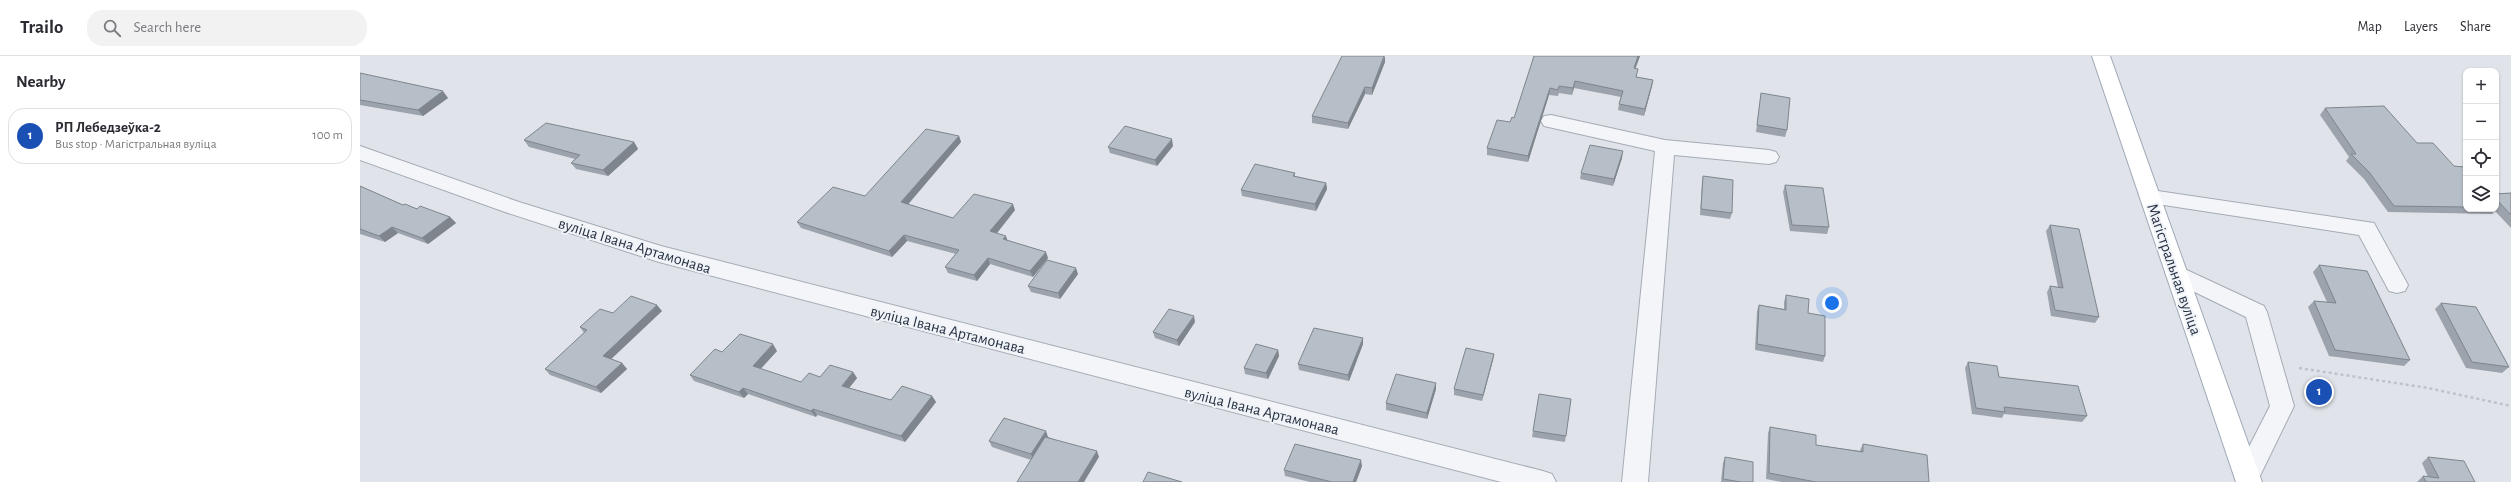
<!DOCTYPE html>
<html lang="en">
<head>
<meta charset="utf-8">
<style>
	:root { --surface:#fff; --page:#f2f2f3; --text:#2b2b33; --muted:#7c7c81; --line:#e1e1e2; --accent:#da3a58 }
	body { margin:0; font-family:"Alegreya Sans",sans-serif; background:var(--page); color:var(--text) }
	.controls { position:absolute; right:12px; top:12px; display:grid; overflow:hidden; border-radius:8px; box-shadow:0 1px 3px #0004 }
	.controls button { width:36px; height:36px; display:grid; place-items:center; padding:0; border:0; border-bottom:1px solid var(--line); background:var(--surface); color:var(--text); font:20px sans-serif }
	.you { position:absolute; left:1472px; top:247px; width:14px; height:14px; margin:-10px; border:3px solid #fff; border-radius:50%; background:#1a73e8; box-shadow:0 0 0 6px #1a73e833 }
	.badge { display:grid; place-items:center; width:26px; height:26px; border-radius:50%; background:var(--accent); color:#fff; font-size:13px; font-weight:700 }
	.pin { position:absolute; translate:-50% -50%; border:2px solid #fff; box-shadow:0 1px 4px #0006 }
	.list { margin:0; padding:0; list-style:none }
	h2 { display:flex; justify-content:space-between; align-items:center; height:52px; margin:0; padding:0 16px; font-size:17px }
	h2 small { font-size:13px; font-weight:400; color:var(--muted) }
	.list li { display:grid; grid-template-columns:26px 1fr auto; gap:12px; align-items:center; box-sizing:border-box; height:56px; margin:0 8px 8px; padding:0 8px; border:1px solid var(--line); border-radius:16px }
	.list b { display:block; font-size:15px; white-space:nowrap }
	.list p { margin:0; font-size:13px; white-space:nowrap; color:var(--muted) }
	.list em { font-size:13px; font-style:normal; color:var(--muted) }
	.icon { flex:none; width:22px; height:22px; fill:none; stroke:currentColor; stroke-width:2; stroke-linecap:round; stroke-linejoin:round }
	.map { position:relative; flex:none; width:2151px; height:426px; overflow:hidden }
	header { display:flex; align-items:center; gap:24px; box-sizing:border-box; height:56px; padding:0 20px; background:var(--surface); border-bottom:1px solid var(--line) }
	header strong { font-size:19px }
	nav { display:flex; gap:22px; margin-inline-start:auto; font-size:14px }
	.search { width:280px; height:36px; background:var(--page); display:flex; align-items:center; gap:10px; box-sizing:border-box; padding:0 14px; border-radius:16px; color:var(--muted); font-size:15px }
	main { display:flex }
	aside { flex:1; background:var(--surface) }
	.map>svg:first-child { display:block }
	.lines { fill:none; stroke-linecap:round; stroke-linejoin:round }
	.minor-casing { stroke:#a5abb5; stroke-width:2 }
	.major-casing { stroke:#9ea9b7; stroke-width:2 }
	.path { stroke:#bec2c9; stroke-width:2.5; stroke-dasharray:3 3; stroke-linecap:butt }
	.minor { fill:#f3f5f8; fill-rule:evenodd }
	.major { fill:#fff; fill-rule:evenodd }
	.wall { fill:#9da3ac }
	.shaded-wall { fill:#7f858c }
	.building { fill:#b6bec8; stroke:#7f858c }
	.labels { text-anchor:middle; stroke-width:4; stroke-linejoin:round; paint-order:stroke }
	.street-label { font-size:16px; fill:#273243; stroke:#f0f3f7 }
</style>
</head>
<body>
<header>
<strong>Trailo</strong>
<div class="search"><svg class="icon" aria-label="search" viewBox="0 0 24 24"><circle cx="10" cy="10" r="6"/><path d="M15 15l6 6"/></svg>Search here</div>
<nav><a>Map</a><a>Layers</a><a>Share</a></nav>
</header>
<main>
<aside>
<h2>Nearby<small></small></h2>
<ul class="list">
<li><span class="badge" style="background:#1a4fb4">1</span><div><b>РП Лебедзеўка-2</b><p>Bus stop · Магістральная вуліца</p></div><em>100 m</em></li>
</ul>
</aside>
<div class="map">
<svg width="2151" height="426" viewBox="0 0 2151 426">
	<rect width="100%" height="100%" fill="#e0e4ea"/>
	<g class="lines">
		<defs>
			<g id="minor">
				<polygon points="1191,59 1305,84 1409,94 1416,96 1419,101 1416,106 1409,108 1314,99 1288,426 1262,426 1295,95 1184,70 1181,65 1184,60"/>
				<polygon points="0,90 159,146 301,190 1183,415 1192,418 1196,426 1141,426 299,206 145,156 0,104"/>
				<polygon points="1791,134 2014,167 2048,229 2045,235 2037,237 2029,235 1999,179 1784,146 1781,141 1784,136"/>
				<polygon points="1816,209 1904,250 1907,256 1934,350 1897,426 1877,426 1874,420 1910,350 1886,261 1808,223 1805,217 1808,211"/>
			</g>
			<polygon id="major" points="1732,0 1750,0 1902,426 1876,426"/>
		</defs>
		<use href="#minor" class="minor-casing"/>
		<use href="#major" class="major-casing"/>
		<polyline class="path" points="1939,312 2068,332 2151,350"/>
		<use href="#minor" class="minor"/>
		<use href="#major" class="major"/>
	</g>
	<g class="wall">
		<polygon points="1025,0 1025,6 1012,39 1005,38 988,73 952,67 952,60"/>
		<polygon points="1174,0 1280,0 1275,13 1277,21 1293,24 1292,30 1284,60 1258,54 1259,48 1261,41 1214,32 1212,39 1199,37 1198,40 1189,39 1168,106 1127,99 1127,92 1154,62"/>
		<polygon points="0,17 88,42 63,60 0,49"/>
		<polygon points="1401,37 1427,74 1425,81 1396,76 1400,44"/>
		<polygon points="1965,52 2057,87 2094,110 2106,113 2106,153 2136,153 2136,138 2151,137 2151,172 2135,155 2132,158 2028,156 2004,123 1986,105 1989,101 1960,59"/>
		<polygon points="599,80 601,86 548,148 593,162 655,154 637,177 648,185 688,202 673,221 630,208 617,225 588,217 585,211 596,198 547,185 532,201 441,172 437,166 505,140"/>
		<polygon points="164,84 274,86 278,93 248,120 216,113 211,107 215,103 169,91"/>
		<polygon points="813,90 797,110 750,97 748,91"/>
		<polygon points="1262,102 1253,130 1220,123 1221,117"/>
		<polygon points="935,117 935,120 966,127 967,133 956,155 882,140 881,134"/>
		<polygon points="1343,120 1372,157 1370,163 1340,159 1342,126"/>
		<polygon points="1425,129 1469,171 1467,178 1430,175 1423,136"/>
		<polygon points="0,130 43,149 90,161 96,167 68,188 38,177 25,186 0,178"/>
		<polygon points="1690,169 1739,261 1735,267 1691,260 1687,236 1690,230 1698,231 1686,175"/>
		<polygon points="1959,209 2050,304 2044,310 1969,300 1948,251 1954,245 1967,246 1953,216"/>
		<polygon points="718,218 700,243 671,236 668,230"/>
		<polygon points="1426,239 1448,257 1465,300 1463,306 1395,294 1397,255 1399,249 1424,253 1424,246"/>
		<polygon points="2081,247 2149,311 2142,317 2106,312 2075,253"/>
		<polygon points="302,255 251,303 262,307 267,313 241,337 190,319 185,313 224,277 220,271 253,257"/>
		<polygon points="835,266 819,290 795,282 793,276"/>
		<polygon points="1003,288 989,325 939,314 938,308"/>
		<polygon points="918,294 919,300 908,323 885,318 884,312"/>
		<polygon points="417,295 400,313 441,326 460,321 493,316 497,322 489,332 531,344 572,340 576,346 545,386 457,359 456,361 388,338 384,342 334,325 330,319 362,296"/>
		<polygon points="1134,298 1133,304 1122,345 1094,339 1094,333"/>
		<polygon points="1608,306 1639,321 1727,360 1722,366 1644,358 1642,362 1612,358 1605,312"/>
		<polygon points="1076,333 1067,363 1026,354 1026,347"/>
		<polygon points="1211,343 1205,386 1172,381 1173,375"/>
		<polygon points="1410,371 1456,389 1500,395 1500,394 1503,388 1569,426 1422,426 1406,423 1408,377"/>
		<polygon points="688,381 739,401 671,404 632,391 629,385"/>
		<polygon points="1365,401 1393,426 1361,426 1363,407"/>
		<polygon points="2068,401 2115,426 2057,426 2063,420 2068,421 2062,407"/>
		<polygon points="1002,410 996,426 950,426 925,420 924,414"/>
	</g>
	<g class="shaded-wall">
		<polygon points="1025,0 1025,6 1012,39 1012,32"/>
		<polygon points="1278,0 1280,0 1273,19 1274,12"/>
		<polygon points="1293,24 1292,30 1284,60 1285,53"/>
		<polygon points="1215,25 1214,32 1212,39 1213,32"/>
		<polygon points="1005,31 1005,38 988,73 988,67"/>
		<polygon points="1190,32 1189,39 1168,106 1168,100"/>
		<polygon points="83,35 88,42 63,60 58,54"/>
		<polygon points="599,80 601,86 545,152 541,146"/>
		<polygon points="812,83 813,90 797,110 795,104"/>
		<polygon points="274,86 278,93 248,120 243,114"/>
		<polygon points="1263,95 1262,102 1253,130 1254,123"/>
		<polygon points="966,127 967,133 956,155 955,148"/>
		<polygon points="653,148 655,154 633,182 630,175"/>
		<polygon points="90,161 96,167 68,188 62,182"/>
		<polygon points="32,171 38,177 25,186 19,180"/>
		<polygon points="544,179 547,185 532,201 529,195"/>
		<polygon points="646,180 648,186 643,183"/>
		<polygon points="686,196 688,202 673,221 670,215"/>
		<polygon points="628,202 630,208 617,225 614,219"/>
		<polygon points="716,212 718,218 700,243 698,237"/>
		<polygon points="297,249 302,255 248,306 243,300"/>
		<polygon points="834,260 835,266 819,290 817,284"/>
		<polygon points="1003,282 1003,288 989,325 988,319"/>
		<polygon points="413,288 417,295 397,317 393,310"/>
		<polygon points="918,294 919,300 908,323 906,317"/>
		<polygon points="1134,298 1133,304 1122,345 1123,339"/>
		<polygon points="262,307 267,313 241,337 236,331"/>
		<polygon points="493,316 497,322 486,336 482,330"/>
		<polygon points="1076,327 1076,333 1067,363 1067,357"/>
		<polygon points="383,332 388,338 384,342 379,336"/>
		<polygon points="572,340 576,346 545,386 541,380"/>
		<polygon points="453,353 457,359 456,361 451,355"/>
		<polygon points="686,375 688,381 673,404 671,398"/>
		<polygon points="737,395 739,401 724,426 718,426"/>
		<polygon points="1001,404 1002,410 996,426 993,426"/>
	</g>
	<g class="building">
		<polygon points="982,0 1024,0 1012,32 1005,31 988,67 952,60"/>
		<polygon points="1174,0 1278,0 1274,12 1278,13 1276,21 1293,24 1285,53 1259,48 1263,35 1215,25 1213,32 1199,30 1198,34 1190,32 1168,100 1127,92 1137,64 1150,66 1152,61 1154,62"/>
		<polygon points="0,17 83,35 58,54 0,44"/>
		<polygon points="1401,37 1430,42 1427,74 1397,69"/>
		<polygon points="2024,50 2057,87 2073,87 2094,110 2104,111 2106,113 2106,151 2034,150 2009,116 1991,98 1996,98 1965,52"/>
		<polygon points="186,67 274,86 243,114 211,107 220,99 164,84"/>
		<polygon points="765,70 812,83 795,104 748,91"/>
		<polygon points="566,73 599,80 541,146 593,162 614,138 653,148 630,175 646,180 643,183 686,196 670,215 628,202 614,219 585,211 599,194 544,179 529,195 437,166 473,131 505,140"/>
		<polygon points="1230,89 1263,95 1254,123 1221,117"/>
		<polygon points="895,108 935,117 933,120 966,127 955,148 881,134"/>
		<polygon points="1343,120 1373,124 1372,157 1341,153"/>
		<polygon points="1425,129 1463,132 1469,171 1432,169"/>
		<polygon points="0,130 43,149 45,148 57,153 60,150 90,161 62,182 32,171 19,180 0,173"/>
		<polygon points="2151,137 2151,159 2136,143 2136,138"/>
		<polygon points="1690,169 1719,173 1739,261 1695,254 1690,230 1703,232"/>
		<polygon points="687,204 716,212 698,237 668,230"/>
		<polygon points="1959,209 2007,215 2050,304 1975,294 1954,245 1976,247"/>
		<polygon points="1426,239 1449,243 1448,257 1465,260 1465,300 1397,288 1399,249 1426,254"/>
		<polygon points="271,240 297,249 243,300 262,307 236,331 185,313 227,274 220,271 240,253 253,257"/>
		<polygon points="2081,247 2116,251 2149,311 2112,306"/>
		<polygon points="809,253 834,260 817,284 793,276"/>
		<polygon points="954,272 1003,282 988,319 938,308"/>
		<polygon points="380,278 413,288 393,310 441,326 449,317 460,321 470,309 493,316 482,330 531,344 542,330 572,340 541,380 453,353 451,355 383,332 379,336 330,319 355,293 362,296"/>
		<polygon points="896,288 918,294 906,317 884,312"/>
		<polygon points="1106,292 1134,298 1123,339 1094,333"/>
		<polygon points="1608,306 1637,310 1639,321 1718,330 1727,360 1644,351 1645,356 1616,352"/>
		<polygon points="1036,318 1076,327 1067,357 1026,347"/>
		<polygon points="1179,338 1211,343 1206,380 1173,375"/>
		<polygon points="644,362 686,375 671,398 629,385"/>
		<polygon points="1410,371 1456,379 1456,389 1503,396 1503,388 1567,399 1569,426 1456,426 1409,417"/>
		<polygon points="685,381 737,395 718,426 657,426"/>
		<polygon points="935,388 1001,404 993,426 972,426 924,414"/>
		<polygon points="1365,401 1393,406 1393,426 1381,426 1363,423"/>
		<polygon points="2068,401 2104,405 2115,426 2066,426 2063,420 2079,422"/>
		<polygon points="788,416 822,426 783,426"/>
	</g>
	<g class="labels">
		<g class="street-label">
			<text transform="translate(275 189) rotate(17)" y="6">вуліца Івана Артамонава</text>
			<text transform="translate(1815 213) rotate(71)" y="6">Магістральная вуліца</text>
			<text transform="translate(588 273) rotate(14)" y="6">вуліца Івана Артамонава</text>
			<text transform="translate(902 354) rotate(14)" y="6">вуліца Івана Артамонава</text>
		</g>
	</g>
</svg>
<div class="controls">
<button>+</button>
<button>−</button>
<button><svg class="icon" aria-label="locate" viewBox="0 0 24 24"><circle cx="12" cy="12" r="6"/><path d="M12 2v4M12 18v4M2 12h4M18 12h4"/></svg></button>
<button><svg class="icon" aria-label="layers" viewBox="0 0 24 24"><path d="M12 4l9 5-9 5-9-5zM3 14l9 5 9-5"/></svg></button>
</div>
<div class="you"></div>
<div class="pin badge" style="left:1959px;top:336px;background:#1a4fb4">1</div>
</div>
</main>
</body>
</html>
